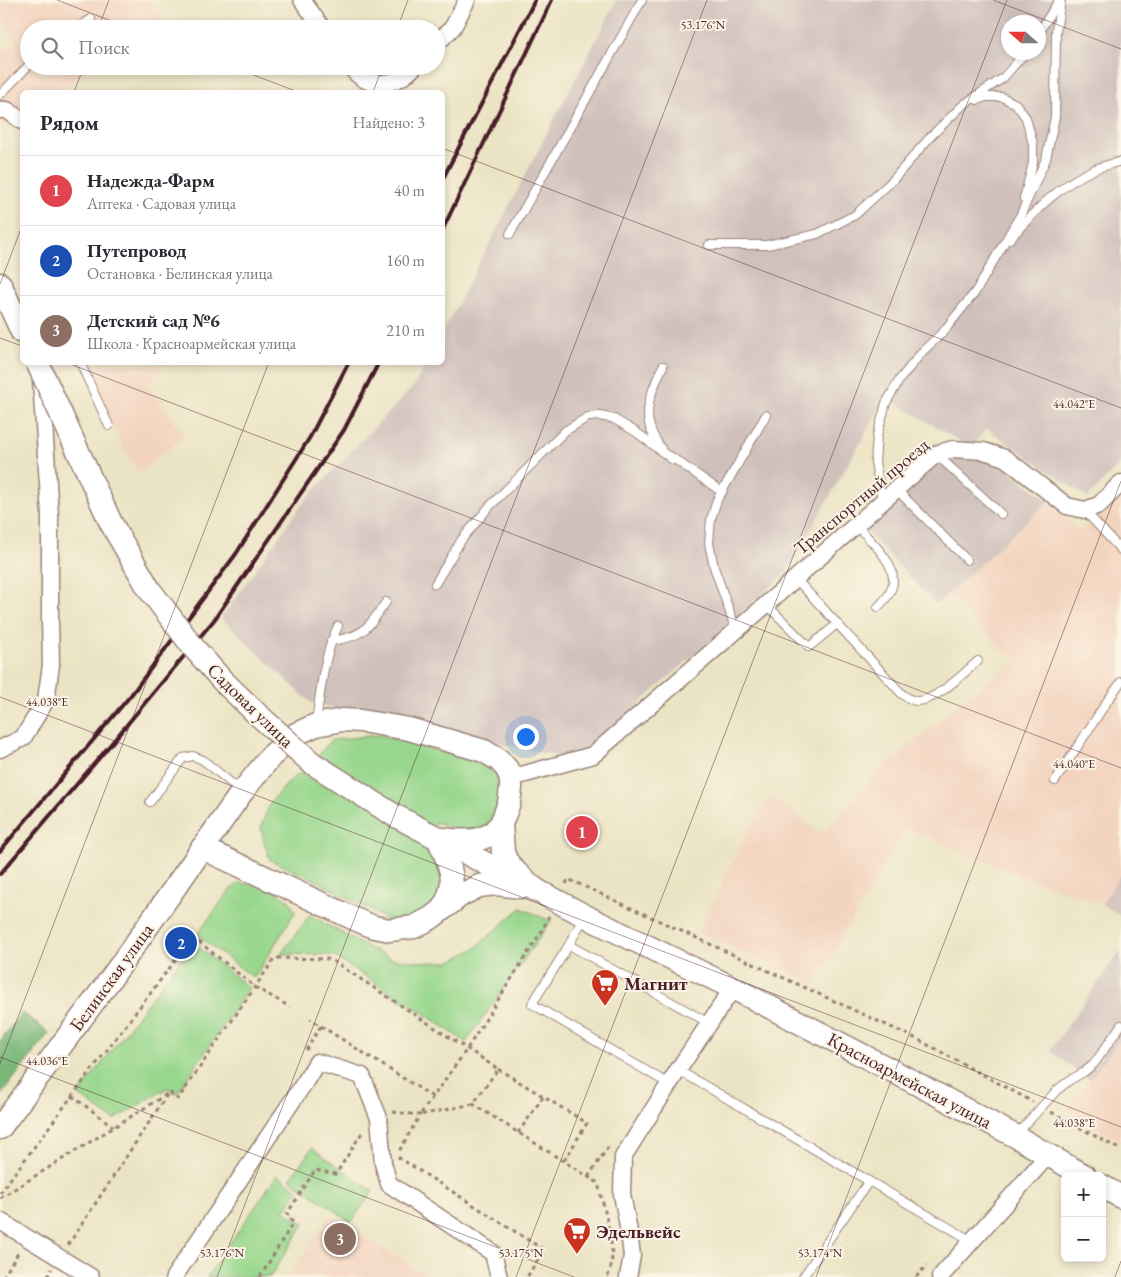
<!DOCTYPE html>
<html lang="ru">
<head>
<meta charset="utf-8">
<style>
	:root { --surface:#fff; --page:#f2f2f3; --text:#2b2b33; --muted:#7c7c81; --line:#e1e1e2; --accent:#7c3aed }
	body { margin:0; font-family:"EB Garamond",serif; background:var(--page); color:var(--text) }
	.controls { position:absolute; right:15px; bottom:15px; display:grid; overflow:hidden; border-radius:8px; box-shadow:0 2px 8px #0003 }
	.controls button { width:45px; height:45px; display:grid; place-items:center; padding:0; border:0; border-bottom:1px solid var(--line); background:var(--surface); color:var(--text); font:25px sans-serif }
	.compass { position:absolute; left:1001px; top:15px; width:45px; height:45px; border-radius:50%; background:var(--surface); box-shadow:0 2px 8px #0003; rotate:291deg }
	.you { position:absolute; left:525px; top:736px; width:18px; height:18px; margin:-12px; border:4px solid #fff; border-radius:50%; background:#1a73e8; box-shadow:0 0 0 8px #1a73e833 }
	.badge { display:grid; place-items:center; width:32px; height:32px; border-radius:50%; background:var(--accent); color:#fff; font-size:16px; font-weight:700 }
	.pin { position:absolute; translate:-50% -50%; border:2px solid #fff; box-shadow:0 1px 5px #0006 }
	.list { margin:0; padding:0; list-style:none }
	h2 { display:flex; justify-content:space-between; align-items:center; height:65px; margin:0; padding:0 20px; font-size:21px }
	h2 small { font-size:16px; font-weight:400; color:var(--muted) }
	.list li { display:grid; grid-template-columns:32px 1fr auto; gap:15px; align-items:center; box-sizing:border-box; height:70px; padding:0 20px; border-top:1px solid var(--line) }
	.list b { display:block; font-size:19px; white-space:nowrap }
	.list p { margin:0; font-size:16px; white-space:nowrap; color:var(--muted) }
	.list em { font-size:16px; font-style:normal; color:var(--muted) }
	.icon { flex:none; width:28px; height:28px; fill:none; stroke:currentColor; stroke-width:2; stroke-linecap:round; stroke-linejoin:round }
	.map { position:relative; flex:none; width:1121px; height:1277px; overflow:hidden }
	.search { position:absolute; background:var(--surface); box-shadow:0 2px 8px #0003; left:20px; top:20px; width:425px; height:55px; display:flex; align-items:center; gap:12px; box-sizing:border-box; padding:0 18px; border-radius:28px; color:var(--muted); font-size:19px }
	.panel { position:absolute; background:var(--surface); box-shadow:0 2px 8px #0003; left:20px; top:90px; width:425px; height:275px; border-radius:8px }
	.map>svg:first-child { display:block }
	.built { fill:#f3d4bf }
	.industrial { fill:#cfc0bb; fill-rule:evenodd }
	.green { fill:#98d78d; stroke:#717b5c }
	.forest { fill:#7ab878; stroke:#626c52 }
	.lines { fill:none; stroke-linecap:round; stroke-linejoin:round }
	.lane-casing { stroke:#9a8278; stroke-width:10 }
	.street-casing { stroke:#9a8278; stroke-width:19 }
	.secondary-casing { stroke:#9a8278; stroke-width:25 }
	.path { stroke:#9a8278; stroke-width:3; stroke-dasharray:4 4; stroke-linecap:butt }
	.lane { stroke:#fff; stroke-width:8 }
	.street { stroke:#fff; stroke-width:16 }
	.secondary { stroke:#fff; stroke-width:22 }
	.rail { stroke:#4a1f2b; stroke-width:4 }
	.secondary-bridge-casing { stroke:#9a8278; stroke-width:25; stroke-linecap:butt }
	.secondary-bridge { stroke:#fff; stroke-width:22 }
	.ticks { fill:none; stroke:#4a1f2b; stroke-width:1; stroke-opacity:0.45 }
	.labels { text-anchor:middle; stroke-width:4; stroke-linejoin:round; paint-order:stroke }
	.street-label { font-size:19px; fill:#4a1f2b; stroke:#fcf5e5 }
	.poi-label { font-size:19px; font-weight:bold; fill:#4a1f2b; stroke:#fcf5e5; text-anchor:start }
	.ticks-label { font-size:12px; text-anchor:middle; fill:#4a1f2b; stroke:#fcf5e5; stroke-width:4; stroke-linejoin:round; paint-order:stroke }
</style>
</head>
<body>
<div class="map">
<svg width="1121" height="1277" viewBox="0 0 1121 1277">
	<rect width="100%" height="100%" fill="#fcf5e5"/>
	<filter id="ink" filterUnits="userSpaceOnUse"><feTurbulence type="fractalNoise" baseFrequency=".02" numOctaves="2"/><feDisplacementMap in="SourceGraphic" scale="10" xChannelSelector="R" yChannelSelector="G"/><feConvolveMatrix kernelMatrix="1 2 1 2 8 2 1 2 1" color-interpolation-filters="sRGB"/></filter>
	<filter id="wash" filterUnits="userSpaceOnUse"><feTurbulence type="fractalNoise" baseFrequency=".0096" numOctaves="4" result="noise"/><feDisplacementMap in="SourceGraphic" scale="20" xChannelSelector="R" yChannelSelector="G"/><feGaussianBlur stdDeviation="1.12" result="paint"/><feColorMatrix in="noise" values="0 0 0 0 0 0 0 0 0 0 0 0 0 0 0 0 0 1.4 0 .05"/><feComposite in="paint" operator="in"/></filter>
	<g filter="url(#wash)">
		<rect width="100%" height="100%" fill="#ebe4c4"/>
		<g class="built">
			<polygon points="7,0 151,0 165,19 151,29 29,29 29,66 94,66 54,92 22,92 22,114 0,128 0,54 16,43 0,12 0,5"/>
			<polygon points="79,363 169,363 163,370 147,384 184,436 138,474"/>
			<polygon points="1121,492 1121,874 1102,904 1009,871 905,827 879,876 814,984 698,932 745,837 769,796 822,834 881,769 963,701 1014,661 948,594 1049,501 1080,532 1102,512"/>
			<polygon points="1121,1038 1121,1142 1067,1110"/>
			<polygon points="329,1214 428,1277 289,1277"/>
		</g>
		<g class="industrial">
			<path d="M 617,0 L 1121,0 L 1121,462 L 1088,498 L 987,429 L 971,448 L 886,397 L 787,572 L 576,760 L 311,703 L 221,618 L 306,499 L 414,386 L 426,363 L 442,362 L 443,332 ZM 1008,22 L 1038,22 L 1038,52 L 1008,52 Z"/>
			<polygon points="979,456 999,463 1049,501 936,605 866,531 936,464 955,458"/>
			<polygon points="1121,874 1121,916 1102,904"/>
			<polygon points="1121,950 1121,1038 1090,1080 1050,1051"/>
		</g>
		<g class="green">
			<polygon points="380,735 456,756 481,764 497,775 500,800 487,825 473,831 453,828 436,822 423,850 436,862 444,886 437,907 411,920 388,920 315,880 270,860 265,845 261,827 271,801 295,776 306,771 331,740"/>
			<polygon points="239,883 266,886 289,900 295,912 254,978 197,935 230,890"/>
			<polygon points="521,908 551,921 466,1042 429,1017 332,955 281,954 310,915 359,943 392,959 427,962 449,962 474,949"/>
			<polygon points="193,943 249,988 177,1093 167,1088 114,1120 78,1095"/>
			<polygon points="312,1148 373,1191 351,1222 290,1179"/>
			<polygon points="277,1175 299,1190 284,1211 304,1224 270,1277 207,1277"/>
		</g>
		<polygon class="forest" points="22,1012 49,1033 0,1096 0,1041"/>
	</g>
	<g filter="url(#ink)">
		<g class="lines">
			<defs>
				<g id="lane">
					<polyline points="76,29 91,19"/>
					<polyline points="1038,34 1059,0"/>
					<polyline points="0,95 29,65"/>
					<polyline points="977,100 986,97 1002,97 1016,104 1026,118 1033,144 1033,163 1024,198"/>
					<polyline points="510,234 642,0"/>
					<path d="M 1010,239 C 1034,211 1061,184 1095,169 C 1103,166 1112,164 1121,161"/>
					<polyline points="709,245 767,245 817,234 855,215 892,181 931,136 963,105 1003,78 1026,52"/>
					<polyline points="80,362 109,426"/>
					<path d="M 661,448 C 657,444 656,439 653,435 C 641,411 653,388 663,366"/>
					<polyline points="936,454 1001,514"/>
					<polyline points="670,456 722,492"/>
					<polyline points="896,489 967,560"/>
					<polyline points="882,500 875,462 877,436 886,403 900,379 923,351 943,332 976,291 1021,214 1046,159 1055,117 1056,31 1061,0"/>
					<polyline points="1085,511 1121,550"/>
					<path d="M 856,525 C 871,542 903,567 890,592 C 888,597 882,603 878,607"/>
					<path d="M 795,578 L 902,694 C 906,697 911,700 916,701 C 934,703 965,672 978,661"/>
					<polyline points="435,584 462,539 489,507 565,431 588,417 600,416 614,419 636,432 673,460"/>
					<polyline points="766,604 809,647 837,624"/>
					<polyline points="736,630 714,567 709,543 711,519 717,500 766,415"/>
					<path d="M 331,641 C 365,636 368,628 386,602"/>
					<path d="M 316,723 C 321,688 323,658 338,626"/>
					<polyline points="1055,781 1108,700 1121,682"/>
					<polyline points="150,802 183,758 193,756 203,760 241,791"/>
					<polyline points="584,917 569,945 532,1004 669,1084"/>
					<polyline points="569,945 709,1023"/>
					<polyline points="678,1070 972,1241"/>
					<polyline points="1016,1135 1057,1090 1070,1080 1084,1072 1094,1064 1121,1025"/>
					<polyline points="803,1277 869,1181"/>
				</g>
				<g id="street">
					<polyline points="302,0 323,29"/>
					<polyline points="436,44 453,27 467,0"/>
					<path d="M 350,66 C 368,91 396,87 415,66"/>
					<polyline points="0,110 7,110 22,121"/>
					<polyline points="0,749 23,738 46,700 51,665 50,619 50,514 41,380"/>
					<polyline points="511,778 593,755 761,609 936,454 953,449 984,451 1005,458 1067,506 1085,510 1099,505 1121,483"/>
					<polyline points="0,1221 91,1277"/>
					<polyline points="174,1277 305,1082 317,1062 362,1076 379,1118 383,1163 389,1184 493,1253 499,1277"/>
					<polyline points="628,1277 632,1256 629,1232 622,1194 623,1157 678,1070 733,988"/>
					<polyline points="940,1277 1049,1154"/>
				</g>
				<g id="secondary">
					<polyline points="0,284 22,332"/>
					<polyline points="430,834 595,921 733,988 889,1069 1015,1136 1085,1176"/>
					<path d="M 438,838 C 450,866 460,882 442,909"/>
					<path d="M 444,839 C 459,841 479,843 492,833 C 495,830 498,827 501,824"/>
					<polyline points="202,848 359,921 374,927 390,930 414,927 431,918 461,895 479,886 496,884 521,887"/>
					<polyline points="0,1128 112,977 242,792 271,756 296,734 316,725 342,720 361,721 409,729 484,751 499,760 507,769 511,778 511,788 509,803 501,824 503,852 506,860 512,868 518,874 535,889"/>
					<polyline points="1102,1186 1121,1197"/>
				</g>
			</defs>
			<use href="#lane" class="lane-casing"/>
			<use href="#street" class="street-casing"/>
			<use href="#secondary" class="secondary-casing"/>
			<g class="path">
				<polyline points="566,884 568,879 917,1039 1033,1102"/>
				<polyline points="321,1026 433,1097"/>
				<polyline points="306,1050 321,1026 310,1019"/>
				<polyline points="498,1069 587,1123 564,1161"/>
				<polyline points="72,1096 114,1127"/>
				<polyline points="473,1104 420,1115 467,1049 543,929 549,916"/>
				<polyline points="393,1112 420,1115 398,1153"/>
				<polyline points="1051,1112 1121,1150"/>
				<polyline points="518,1133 543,1097"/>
				<polyline points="398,1157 544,1250 527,1277"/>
				<polyline points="588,1177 609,1146"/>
				<polyline points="0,1193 72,1096 193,937 255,987 290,1007"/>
				<polyline points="0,1198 167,1094"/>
				<path d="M 68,1245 L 169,1092 L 178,1099 L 275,958 L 330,959 L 498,1069 L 473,1104 L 598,1183 C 603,1206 620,1258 607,1277"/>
				<polyline points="3,1277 20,1250"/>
				<polyline points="47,1277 52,1269"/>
				<polyline points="260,1277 293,1223 287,1214 315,1170 336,1174 363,1131"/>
				<polyline points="916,1277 927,1265"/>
			</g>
			<use href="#lane" class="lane"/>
			<use href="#street" class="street"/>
			<use href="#secondary" class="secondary"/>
			<g class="rail">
				<polyline points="442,180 535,0"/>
				<polyline points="442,231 552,0"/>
				<polyline points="0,851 131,695 236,554 310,437 349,362"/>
				<polyline points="0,874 100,757 214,620 344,430 379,362"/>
			</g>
			<defs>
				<polyline id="secondary-bridge" points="37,362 111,523 149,589 193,647 221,679 256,713 312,763 392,814 430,834"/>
			</defs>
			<use href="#secondary-bridge" class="secondary-bridge-casing"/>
			<use href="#secondary-bridge" class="secondary-bridge"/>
		</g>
	</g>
	<path class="ticks" d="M 57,0 L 132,29M 993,0 L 1121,49M 98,29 L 109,0M 397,29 L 408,0M 230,66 L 298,92M 74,92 L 84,66M 373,92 L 383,66M 442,148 L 1121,408M 0,284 L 22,226M 0,338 L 22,346M 65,362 L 1121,768M 0,697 L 1121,1127M 0,1057 L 574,1277M 0,1064 L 269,362M 217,1277 L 707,0M 516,1277 L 1007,0M 816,1277 L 1121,481M 1115,1277 L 1121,1261"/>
	<defs>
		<symbol id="supermarket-pin" viewBox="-11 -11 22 30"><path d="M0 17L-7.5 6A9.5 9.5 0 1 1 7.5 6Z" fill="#c8321e" stroke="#fcf5e5"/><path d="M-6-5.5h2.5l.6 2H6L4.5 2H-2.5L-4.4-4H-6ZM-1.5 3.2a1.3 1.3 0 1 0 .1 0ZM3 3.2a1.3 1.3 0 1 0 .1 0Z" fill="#fff"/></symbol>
	</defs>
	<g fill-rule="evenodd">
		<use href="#supermarket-pin" x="589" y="967" width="32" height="43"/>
		<use href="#supermarket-pin" x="561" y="1215" width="32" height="43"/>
	</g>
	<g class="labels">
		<g class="street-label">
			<text transform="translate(861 496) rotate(-40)" y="7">Транспортный проезд</text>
			<text transform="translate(251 705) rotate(44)" y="7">Садовая улица</text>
			<text transform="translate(111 977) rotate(-54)" y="7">Белинская улица</text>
			<text transform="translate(910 1080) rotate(28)" y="7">Красноармейская улица</text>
		</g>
		<g class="poi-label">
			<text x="624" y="990">Магнит</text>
			<text x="596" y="1238">Эдельвейс</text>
		</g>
	</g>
	<g class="ticks-label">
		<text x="703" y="29">53.176°N</text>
		<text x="1074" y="408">44.042°E</text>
		<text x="47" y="706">44.038°E</text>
		<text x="1074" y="768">44.040°E</text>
		<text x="47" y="1065">44.036°E</text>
		<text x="1074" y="1127">44.038°E</text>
		<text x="222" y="1257">53.176°N</text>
		<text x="521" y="1257">53.175°N</text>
		<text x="820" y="1257">53.174°N</text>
	</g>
</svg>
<div class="controls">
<button>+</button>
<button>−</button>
</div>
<svg class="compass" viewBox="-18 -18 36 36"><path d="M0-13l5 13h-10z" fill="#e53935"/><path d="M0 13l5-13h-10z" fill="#7c7c81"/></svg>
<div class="you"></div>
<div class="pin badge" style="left:582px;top:832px;background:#e0444e">1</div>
<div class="pin badge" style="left:181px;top:943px;background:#1a4fb4">2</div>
<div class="pin badge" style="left:340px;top:1239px;background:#8d6e63">3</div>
<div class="search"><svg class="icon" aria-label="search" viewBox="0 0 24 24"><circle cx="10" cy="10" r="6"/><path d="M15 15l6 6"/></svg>Поиск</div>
<section class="panel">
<h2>Рядом<small>Найдено: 3</small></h2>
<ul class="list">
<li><span class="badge" style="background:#e0444e">1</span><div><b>Надежда-Фарм</b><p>Аптека · Садовая улица</p></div><em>40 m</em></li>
<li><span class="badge" style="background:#1a4fb4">2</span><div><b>Путепровод</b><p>Остановка · Белинская улица</p></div><em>160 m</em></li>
<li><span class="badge" style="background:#8d6e63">3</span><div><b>Детский сад №6</b><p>Школа · Красноармейская улица</p></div><em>210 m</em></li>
</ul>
</section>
</div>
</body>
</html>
